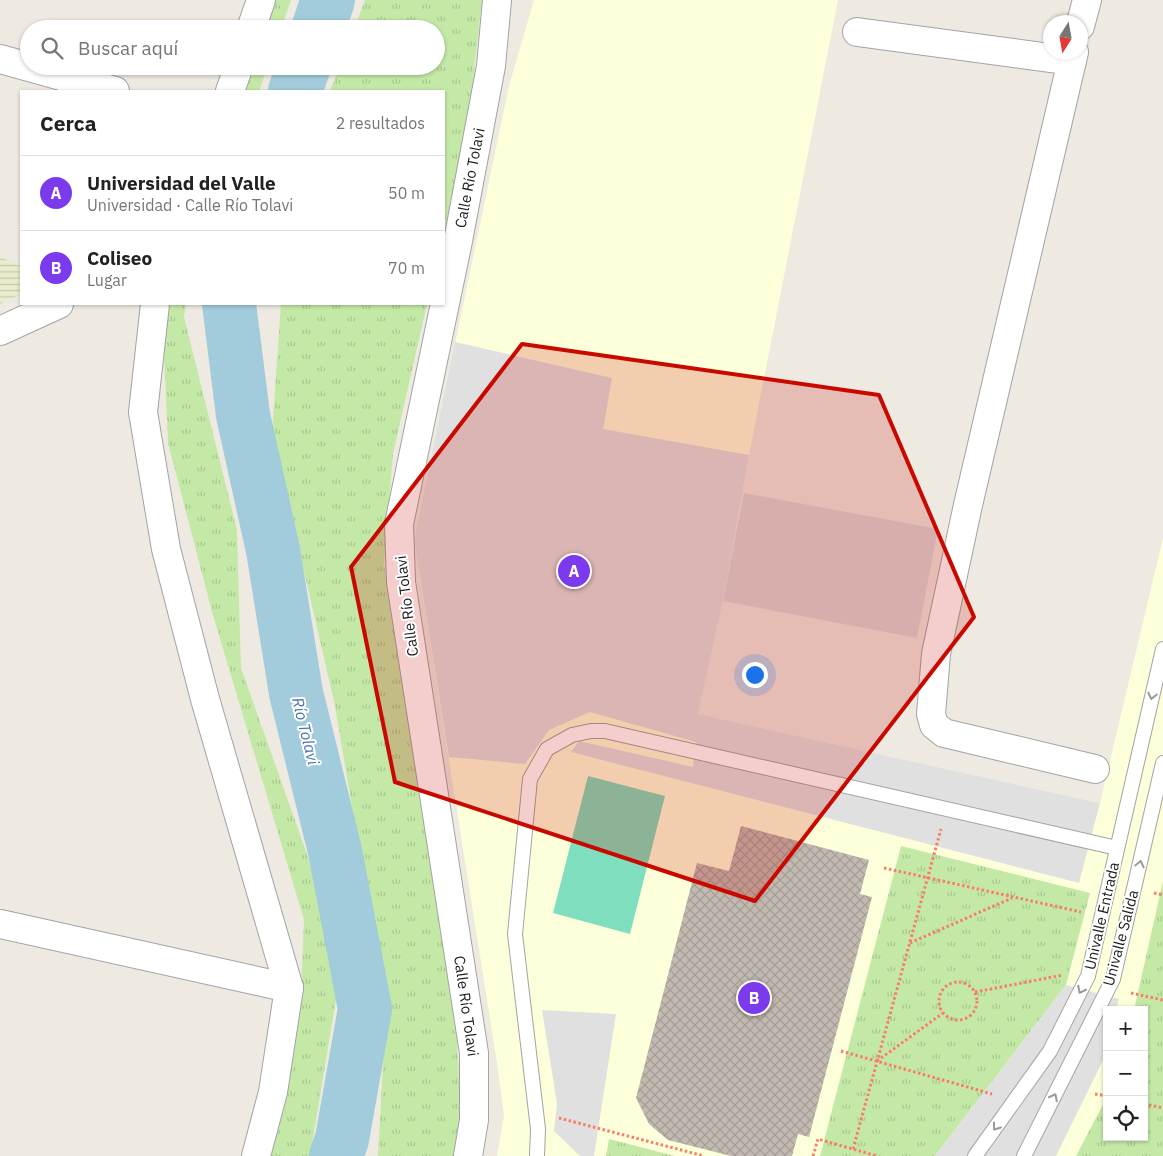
<!DOCTYPE html>
<html lang="es">
<head>
<meta charset="utf-8">
<style>
	:root { --surface:#fff; --page:#f2f2f2; --text:#222; --muted:#767676; --line:#e0e0e0; --accent:#7c3aed }
	body { margin:0; font-family:"IBM Plex Sans",sans-serif; background:var(--page); color:var(--text) }
	.controls { position:absolute; right:15px; bottom:15px; display:grid; overflow:hidden; border-radius:0px; box-shadow:0 1px 4px #0004 }
	.controls button { width:45px; height:45px; display:grid; place-items:center; padding:0; border:0; border-bottom:1px solid var(--line); background:var(--surface); color:var(--text); font:25px sans-serif }
	.compass { position:absolute; left:1043px; top:15px; width:45px; height:45px; border-radius:50%; background:var(--surface); box-shadow:0 1px 4px #0004; rotate:191deg }
	.you { position:absolute; left:754px; top:674px; width:18px; height:18px; margin:-12px; border:4px solid #fff; border-radius:50%; background:#1a73e8; box-shadow:0 0 0 8px #1a73e833 }
	.badge { display:grid; place-items:center; width:32px; height:32px; border-radius:50%; background:var(--accent); color:#fff; font-size:16px; font-weight:700 }
	.pin { position:absolute; translate:-50% -50%; border:2px solid #fff; box-shadow:0 1px 5px #0006 }
	.list { margin:0; padding:0; list-style:none }
	h2 { display:flex; justify-content:space-between; align-items:center; height:65px; margin:0; padding:0 20px; font-size:21px }
	h2 small { font-size:16px; font-weight:400; color:var(--muted) }
	.list li { display:grid; grid-template-columns:32px 1fr auto; gap:15px; align-items:center; box-sizing:border-box; height:75px; padding:0 20px; border-top:1px solid var(--line) }
	.list b { display:block; font-size:19px; white-space:nowrap }
	.list p { margin:0; font-size:16px; white-space:nowrap; color:var(--muted) }
	.list em { font-size:16px; font-style:normal; color:var(--muted) }
	.icon { flex:none; width:28px; height:28px; fill:none; stroke:currentColor; stroke-width:2; stroke-linecap:round; stroke-linejoin:round }
	.map { position:relative; flex:none; width:1163px; height:1156px; overflow:hidden }
	.search { position:absolute; background:var(--surface); box-shadow:0 1px 4px #0004; left:20px; top:20px; width:425px; height:55px; display:flex; align-items:center; gap:12px; box-sizing:border-box; padding:0 18px; border-radius:28px; color:var(--muted); font-size:19px }
	.panel { position:absolute; background:var(--surface); box-shadow:0 1px 4px #0004; left:20px; top:90px; width:425px; height:215px; border-radius:0px }
	.map>svg:first-child { display:block }
	.residential { fill:#dad9d9 }
	.education { fill:#fdffda; fill-rule:evenodd }
	.farmland { fill:url(#farmland-rules) }
	.grass { fill:url(#grass-tufts) }
	.pitch { fill:#7fdebd }
	.parking { fill:#e0e0e0 }
	.lines { fill:none; stroke-linecap:round; stroke-linejoin:round }
	.river { stroke:#a2ccdc; stroke-width:54 }
	.building { fill:url(#building-cross-hatch) }
	.service-casing { stroke:#a3a3a3; stroke-width:16 }
	.minor-casing { stroke:#a3a3a3; stroke-width:30 }
	.path { stroke:#fa7d67; stroke-width:3; stroke-dasharray:2.5 2.5; stroke-linecap:butt }
	.service { stroke:#fff; stroke-width:14 }
	.minor { stroke:#fff; stroke-width:28 }
	.oneway { stroke:#999 }
	.marked { fill:#c90900; fill-opacity:0.2; stroke:#c90900; stroke-width:4; stroke-linejoin:round }
	.labels { text-anchor:middle; stroke-width:4; stroke-linejoin:round; paint-order:stroke }
	.street-label { font-size:15px; fill:#1c1c1c; stroke:#fff }
	.water-label { font-size:16px; font-style:italic; fill:#4976ac; stroke:#fff }
</style>
</head>
<body>
<div class="map">
<svg width="1163" height="1156" viewBox="0 0 1163 1156">
	<defs>
		<pattern id="farmland-rules" width="6" height="5" patternUnits="userSpaceOnUse" patternTransform="scale(1.25)"><rect width="6" height="5" fill="#e9edcd"/><path d="M0 2.5h6" fill="none" stroke="#c7cbaf"/></pattern>
		<pattern id="grass-tufts" width="24" height="20" patternUnits="userSpaceOnUse" patternTransform="scale(1.25)"><rect width="24" height="20" fill="#c4e9a7"/><path d="M3 7l-1-3M5 7V3M7 7l1-3M15 17l-1-3M17 17v-4M19 17l1-3" fill="none" stroke="#a8c78f"/></pattern>
		<pattern id="building-cross-hatch" width="8" height="8" patternUnits="userSpaceOnUse" patternTransform="scale(1.25)"><rect width="8" height="8" fill="#c2bab1"/><path d="M0 0l8 8M0 8l8-8" fill="none" stroke="#a69f98"/></pattern>
	</defs>
	<rect width="100%" height="100%" fill="#eeeae2"/>
	<polygon class="residential" points="744,493 938,529 917,638 723,601"/>
	<path class="education" d="M 534,0 L 838,0 L 749,455 L 723,601 L 698,714 L 1100,803 L 1163,538 L 1163,1156 L 497,1156 L 504,1115 L 497,1063 L 414,540 L 509,86 ZM 1107,1010 L 1144,1010 L 1144,1137 L 1107,1137 Z"/>
	<polygon class="farmland" points="0,257 21,266 21,294 0,304"/>
	<g class="grass">
		<polygon points="272,0 291,0 281,29 262,29"/>
		<polygon points="365,0 482,0 468,125 444,231 444,91 330,91 340,66 436,66 436,29 354,29"/>
		<polygon points="249,66 268,66 259,91 240,91"/>
		<polygon points="165,304 186,304 184,317 237,530 241,668 319,888 339,982 310,1156 269,1156 301,992 304,920 212,612 168,443 162,310"/>
		<polygon points="281,304 427,304 393,454 384,564 456,1025 461,1113 453,1156 378,1156 386,1009 335,706 272,432"/>
		<polygon points="901,846 1090,893 1066,985 935,1156 820,1156"/>
		<polygon points="1163,881 1163,1156 1076,1156 1107,1097 1107,1137 1144,1137 1144,1010 1134,1010"/>
		<polygon points="609,1139 675,1156 606,1156"/>
	</g>
	<polygon class="pitch" points="588,776 665,796 630,934 553,913"/>
	<g class="parking">
		<polygon points="455,342 612,378 603,429 749,455 723,601 698,714 1100,803 1079,883 571,752 579,741 693,767 696,742 590,712 549,730 525,764 449,757 414,540"/>
		<polygon points="1066,985 1119,999 1116,1010 1107,1010 1105,1056 1056,1156 935,1156"/>
		<polygon points="542,1010 616,1014 594,1156 580,1156 554,1131 557,1104"/>
	</g>
	<g class="lines">
		<g class="river">
			<polyline points="318,29 328,0"/>
			<polyline points="295,91 304,66"/>
			<polyline points="229,304 243,415 273,550 296,693 335,851 365,1009 342,1139 336,1156"/>
		</g>
	</g>
	<polygon class="building" points="741,826 869,860 860,894 872,897 809,1137 798,1134 792,1156 731,1156 668,1140 649,1124 636,1098 697,863 729,871"/>
	<g class="lines">
		<defs>
			<g id="service">
				<polyline points="537,1156 538,1129 515,934 530,779 547,749 572,735 591,731 605,731 1117,848"/>
				<polyline points="975,1156 1050,1051 1088,976 1163,649"/>
				<polyline points="1024,1156 1113,979 1163,763"/>
			</g>
			<g id="minor">
				<polyline points="1080,26 1087,0"/>
				<polyline points="251,29 261,0"/>
				<polyline points="857,32 1072,61"/>
				<polyline points="1074,52 968,505 936,654 931,714 934,725 944,733 1095,769"/>
				<polyline points="0,59 115,91"/>
				<polyline points="230,91 239,66"/>
				<polyline points="155,304 143,412 166,549 205,699 289,988 273,1092 256,1156"/>
				<polyline points="0,331 59,304"/>
				<polyline points="0,924 289,988"/>
				<polyline points="468,1156 474,1120 474,1053 401,582 399,524 458,241 491,66 497,0"/>
			</g>
		</defs>
		<use href="#service" class="service-casing"/>
		<use href="#minor" class="minor-casing"/>
		<g class="path">
			<polyline points="884,868 1081,912"/>
			<polyline points="1154,893 1163,895"/>
			<polyline points="910,943 1012,898"/>
			<circle cx="958" cy="1001" r="19"/>
			<polyline points="975,992 1063,975"/>
			<polyline points="1131,993 1163,1000"/>
			<polyline points="841,1051 992,1094"/>
			<polyline points="877,1061 943,1013"/>
			<polyline points="1095,1094 1107,1096"/>
			<polyline points="1144,1104 1163,1108"/>
			<polyline points="559,1118 704,1156"/>
			<polyline points="853,1149 941,829"/>
			<polyline points="813,1156 818,1139 877,1156"/>
		</g>
		<use href="#service" class="service"/>
		<use href="#minor" class="minor"/>
	</g>
	<defs><path id="oneway-chevron" d="M-2-3.5L2.5 0L-2 3.5" fill="none" stroke-width="1.6" stroke-linecap="round" stroke-linejoin="round" transform="scale(1.25)"/></defs>
	<g class="oneway">
		<use href="#oneway-chevron" transform="translate(1152 696) rotate(103)"/>
		<use href="#oneway-chevron" transform="translate(1140 864) rotate(-77)"/>
		<use href="#oneway-chevron" transform="translate(1081 990) rotate(117)"/>
		<use href="#oneway-chevron" transform="translate(1054 1097) rotate(-63)"/>
		<use href="#oneway-chevron" transform="translate(996 1127) rotate(126)"/>
	</g>
	<path class="marked" d="M 522,344 L 879,395 L 974,617 L 755,901 L 395,782 L 351,567 Z"/>
	<g class="labels">
		<g class="street-label">
			<text transform="translate(470 178) rotate(-79)" y="5">Calle Río Tolavi</text>
			<text transform="translate(407 606) rotate(-97)" y="5">Calle Río Tolavi</text>
			<text transform="translate(1102 916) rotate(-77)" y="5">Univalle Entrada</text>
			<text transform="translate(1121 938) rotate(-75)" y="5">Univalle Salida</text>
			<text transform="translate(466 1006) rotate(82)" y="5">Calle Río Tolavi</text>
		</g>
		<g class="water-label">
			<text transform="translate(306 731) rotate(76)" y="6">Río Tolavi</text>
		</g>
	</g>
</svg>
<div class="controls">
<button>+</button>
<button>−</button>
<button><svg class="icon" aria-label="locate" viewBox="0 0 24 24"><circle cx="12" cy="12" r="6"/><path d="M12 2v4M12 18v4M2 12h4M18 12h4"/></svg></button>
</div>
<svg class="compass" viewBox="-18 -18 36 36"><path d="M0-13l5 13h-10z" fill="#e53935"/><path d="M0 13l5-13h-10z" fill="#767676"/></svg>
<div class="you"></div>
<div class="pin badge" style="left:574px;top:571px">A</div>
<div class="pin badge" style="left:754px;top:998px">B</div>
<div class="search"><svg class="icon" aria-label="search" viewBox="0 0 24 24"><circle cx="10" cy="10" r="6"/><path d="M15 15l6 6"/></svg>Buscar aquí</div>
<section class="panel">
<h2>Cerca<small>2 resultados</small></h2>
<ul class="list">
<li><span class="badge">A</span><div><b>Universidad del Valle</b><p>Universidad · Calle Río Tolavi</p></div><em>50 m</em></li>
<li><span class="badge">B</span><div><b>Coliseo</b><p>Lugar</p></div><em>70 m</em></li>
</ul>
</section>
</div>
</body>
</html>
